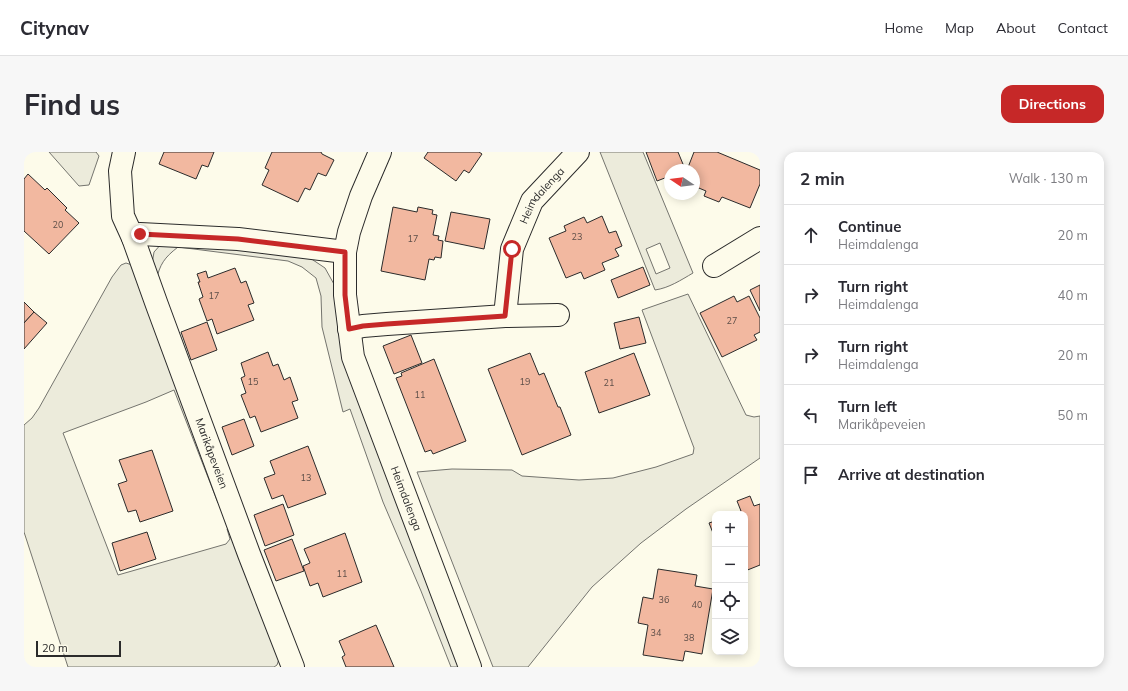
<!DOCTYPE html>
<html lang="en">
<head>
<meta charset="utf-8">
<style>
	:root { --surface:#fff; --page:#f7f7f7; --text:#2b2b33; --muted:#7c7c81; --line:#e1e1e2; --accent:#c62828 }
	body { margin:0; font-family:Mulish,sans-serif; background:var(--page); color:var(--text) }
	.controls { position:absolute; right:12px; bottom:12px; display:grid; overflow:hidden; border-radius:8px; box-shadow:0 2px 10px #0003 }
	.controls button { width:36px; height:36px; display:grid; place-items:center; padding:0; border:0; border-bottom:1px solid var(--line); background:var(--surface); color:var(--text); font:20px sans-serif }
	.compass { position:absolute; left:640px; top:12px; width:36px; height:36px; border-radius:50%; background:var(--surface); box-shadow:0 2px 10px #0003; rotate:283deg }
	.scale { position:absolute; left:12px; bottom:10px; width:85px; box-sizing:border-box; padding-left:4px; border:2px solid #2b2b2b; border-top:0; font-size:11px; line-height:14px; white-space:nowrap; color:#2b2b2b; -webkit-text-stroke:3px #fdfbea; paint-order:stroke }
	.stop { position:absolute; width:12px; height:12px; margin:-9px; border:3px solid #c62828; border-radius:50%; background:#fff }
	.stop.end { background:#c62828; border-color:#fff; box-shadow:0 1px 4px #0008 }
	.list { margin:0; padding:0; list-style:none }
	h2 { display:flex; justify-content:space-between; align-items:center; height:52px; margin:0; padding:0 16px; font-size:17px }
	h2 small { font-size:13px; font-weight:400; color:var(--muted) }
	.list li { display:grid; grid-template-columns:26px 1fr auto; gap:12px; align-items:center; box-sizing:border-box; height:60px; padding:0 16px; border-top:1px solid var(--line) }
	.list b { display:block; font-size:15px; white-space:nowrap }
	.list p { margin:0; font-size:13px; white-space:nowrap; color:var(--muted) }
	.list em { font-size:13px; font-style:normal; color:var(--muted) }
	.icon { flex:none; width:22px; height:22px; fill:none; stroke:currentColor; stroke-width:2; stroke-linecap:round; stroke-linejoin:round }
	.map { position:relative; flex:none; width:736px; height:515px; overflow:hidden; border-radius:12px }
	header { display:flex; align-items:center; gap:24px; box-sizing:border-box; height:56px; padding:0 20px; background:var(--surface); border-bottom:1px solid var(--line) }
	header strong { font-size:19px }
	nav { display:flex; gap:22px; margin-inline-start:auto; font-size:14px }
	.intro { display:flex; align-items:center; justify-content:space-between; box-sizing:border-box; height:96px; padding:0 24px }
	h1 { margin:0; font-size:28px }
	.button { padding:10px 18px; border-radius:12px; background:var(--accent); color:#fff; font-size:14px; font-weight:700 }
	main { display:flex; gap:24px; padding:0 24px }
	aside { flex:1; background:var(--surface); border-radius:12px; box-shadow:0 2px 10px #0003 }
	.map>svg:first-child { display:block }
	.green { fill:#ecebdb; stroke:#74746e; fill-rule:evenodd }
	.building { fill:#f2b8a0; stroke:#2b2b2b }
	.lines { fill:none; stroke-linecap:round; stroke-linejoin:round }
	.minor-casing { stroke:#2b2b2b; stroke-width:24 }
	.minor { stroke:#fdfbea; stroke-width:22 }
	.route { stroke:#c62828; stroke-width:5 }
	.labels { text-anchor:middle; stroke-width:3; stroke-linejoin:round; paint-order:stroke }
	.number-label { font-size:9px; fill:#5d4e48 }
	.street-label { font-size:11px; fill:#2b2b2b; stroke:#fdfbea }
</style>
</head>
<body>
<header>
<strong>Citynav</strong>
<nav><a>Home</a><a>Map</a><a>About</a><a>Contact</a></nav>
</header>
<div class="intro"><h1>Find us</h1><a class="button">Directions</a></div>
<main>
<div class="map">
<svg width="736" height="515" viewBox="0 0 736 515">
	<rect width="100%" height="100%" fill="#fdfbea"/>
	<g class="green">
		<polygon points="25,0 72,0 75,4 65,33 55,34"/>
		<path d="M 576,0 L 619,0 L 669,121 C 657,128 645,136 631,138 ZM 636,91 L 646,116 L 632,122 L 622,97 Z"/>
		<path d="M 139,90 L 155,90 L 286,106 L 301,116 L 311,134 L 437,515 L 427,515 L 397,439 L 359,350 L 326,257 L 319,260 L 298,175 L 297,144 L 292,126 L 278,115 L 264,109 L 154,95 C 140,106 136,112 132,129 L 128,112 L 130,100 Z"/>
		<polygon points="102,111 108,113 197,349 194,351 150,238 122,250 39,281 94,423 202,392 206,387 203,377 209,377 256,504 253,513 250,515 44,515 0,380 0,273 8,266 15,256 88,125 97,113"/>
		<polygon points="664,142 722,263 730,265 736,264 736,306 662,357 617,391 568,435 504,515 469,515 393,320 428,317 488,318 498,324 555,328 589,326 632,315 669,302 670,296 618,158"/>
	</g>
	<g class="building">
		<polygon points="140,0 190,0 184,15 178,13 172,27 135,12"/>
		<polygon points="248,0 297,0 298,2 310,8 302,24 294,21 286,38 281,36 274,50 238,33 245,18 241,16"/>
		<polygon points="404,0 455,0 458,2 445,21 440,18 432,29 400,6"/>
		<polygon points="622,0 654,0 661,17 646,18 646,24 633,29"/>
		<polygon points="670,0 693,0 736,18 736,32 726,56 698,45 695,50 680,44 682,39 670,34 670,18 663,18"/>
		<polygon points="4,22 21,38 23,36 43,56 41,58 55,71 25,102 0,79 0,27"/>
		<polygon points="369,55 393,60 394,55 409,58 408,62 413,63 409,83 415,84 414,88 419,89 417,106 411,105 410,108 405,107 401,128 357,119"/>
		<polygon points="427,60 466,67 460,97 421,89"/>
		<polygon points="578,64 585,81 592,79 598,94 591,97 595,104 578,111 581,118 560,127 557,120 542,126 525,86 542,79 540,74 560,65 563,71"/>
		<polygon points="619,115 626,133 594,146 587,128"/>
		<polygon points="211,116 217,131 222,129 230,151 224,153 230,168 193,182 188,167 183,169 175,147 179,145 174,130 176,130 173,122 182,119 184,126"/>
		<polygon points="736,133 736,159 726,138"/>
		<polygon points="710,144 713,150 725,144 736,166 736,180 730,183 733,188 698,205 676,161"/>
		<polygon points="0,150 10,160 0,171"/>
		<polygon points="10,160 23,171 0,197 0,171"/>
		<polygon points="615,165 622,191 596,197 590,171"/>
		<polygon points="183,170 193,198 167,208 157,180"/>
		<polygon points="387,183 398,211 370,222 359,194"/>
		<polygon points="244,200 249,214 254,212 260,228 266,225 274,248 268,250 274,266 237,280 231,264 226,266 217,243 222,241 217,226 221,224 217,211"/>
		<polygon points="506,201 515,223 520,221 534,255 536,255 547,283 498,303 464,217"/>
		<polygon points="610,201 626,243 575,261 561,220"/>
		<polygon points="410,207 442,289 409,302 407,298 401,300 372,226 378,224 377,221"/>
		<polygon points="220,267 230,294 208,303 198,275"/>
		<polygon points="284,294 302,342 264,356 259,343 248,347 240,326 251,322 246,309"/>
		<polygon points="128,298 149,359 116,370 112,358 104,360 94,332 103,329 95,308"/>
		<polygon points="726,344 730,354 736,352 736,413 721,419 721,362 709,362 717,359 713,349"/>
		<polygon points="259,352 270,383 241,394 230,363"/>
		<polygon points="691,369 691,386 685,371"/>
		<polygon points="123,380 132,407 96,419 88,391"/>
		<polygon points="321,381 338,430 299,445 294,431 286,434 279,414 286,411 280,397"/>
		<polygon points="268,387 280,419 252,429 240,398"/>
		<polygon points="634,417 673,423 671,434 689,437 678,502 661,499 659,509 619,503 624,473 614,471 619,445 629,447"/>
		<polygon points="352,473 370,515 322,515 318,505 321,503 315,489"/>
	</g>
	<g class="lines">
		<defs>
			<g id="minor">
				<path id="s1" d="M 100,0 L 96,19 L 99,64 L 109,86 L 133,153 L 225,402 L 269,515"/>
				<path id="s2" d="M 356,0 L 337,44 L 325,80 L 321,100 L 321,143 L 329,205 L 446,515"/>
				<polyline points="109,86 116,82 214,87 321,100"/>
				<polyline points="690,114 736,86"/>
				<polyline points="481,164 534,163"/>
				<path id="s3" d="M 325,177 L 339,174 L 363,172 L 481,164 L 488,97 L 508,49 L 554,0"/>
			</g>
		</defs>
		<use href="#minor" class="minor-casing"/>
		<use href="#minor" class="minor"/>
	</g>
	<g class="lines">
		<polyline class="route" points="116,82 214,87 321,100 321,143 325,177 339,174 363,172 481,164 488,97"/>
	</g>
	<g class="labels">
		<g class="number-label">
			<text x="34" y="76">20</text>
			<text x="553" y="88">23</text>
			<text x="389" y="90">17</text>
			<text x="190" y="147">17</text>
			<text x="708" y="172">27</text>
			<text x="229" y="233">15</text>
			<text x="501" y="233">19</text>
			<text x="585" y="234">21</text>
			<text x="396" y="246">11</text>
			<text x="282" y="329">13</text>
			<text x="318" y="425">11</text>
			<text x="640" y="451">36</text>
			<text x="673" y="456">40</text>
			<text x="632" y="484">34</text>
			<text x="665" y="489">38</text>
		</g>
		<g class="street-label">
			<text dy="4" stroke="none"><textPath href="#s3" startOffset="286">Heimdalenga</textPath></text>
			<text dy="4" stroke="none"><textPath href="#s1" startOffset="318">Marikåpeveien</textPath></text>
			<text dy="4" stroke="none"><textPath href="#s2" startOffset="363">Heimdalenga</textPath></text>
		</g>
	</g>
</svg>
<div class="controls">
<button>+</button>
<button>−</button>
<button><svg class="icon" aria-label="locate" viewBox="0 0 24 24"><circle cx="12" cy="12" r="6"/><path d="M12 2v4M12 18v4M2 12h4M18 12h4"/></svg></button>
<button><svg class="icon" aria-label="layers" viewBox="0 0 24 24"><path d="M12 4l9 5-9 5-9-5zM3 14l9 5 9-5"/></svg></button>
</div>
<svg class="compass" viewBox="-18 -18 36 36"><path d="M0-13l5 13h-10z" fill="#e53935"/><path d="M0 13l5-13h-10z" fill="#7c7c81"/></svg>
<div class="scale">20 m</div>
<div class="stop" style="left:488px;top:97px"></div>
<div class="stop end" style="left:116px;top:82px"></div>
</div>
<aside>
<h2>2 min<small>Walk · 130 m</small></h2>
<ul class="list">
<li><svg class="icon" aria-label="ahead" viewBox="0 0 24 24"><path d="M12 20V5M6 11l6-6 6 6"/></svg><div><b>Continue</b><p>Heimdalenga</p></div><em>20 m</em></li>
<li><svg class="icon" aria-label="right" viewBox="0 0 24 24"><path d="M7 20v-9h11M14 6l5 5-5 5"/></svg><div><b>Turn right</b><p>Heimdalenga</p></div><em>40 m</em></li>
<li><svg class="icon" aria-label="right" viewBox="0 0 24 24"><path d="M7 20v-9h11M14 6l5 5-5 5"/></svg><div><b>Turn right</b><p>Heimdalenga</p></div><em>20 m</em></li>
<li><svg class="icon" aria-label="left" viewBox="0 0 24 24"><path d="M17 20v-9H6M10 6l-5 5 5 5"/></svg><div><b>Turn left</b><p>Marikåpeveien</p></div><em>50 m</em></li>
<li><svg class="icon" aria-label="arrive" viewBox="0 0 24 24"><path d="M6 21V4h12l-3 4 3 4H6"/></svg><div><b>Arrive at destination</b></div></li>
</ul>
</aside>
</main>
</body>
</html>
